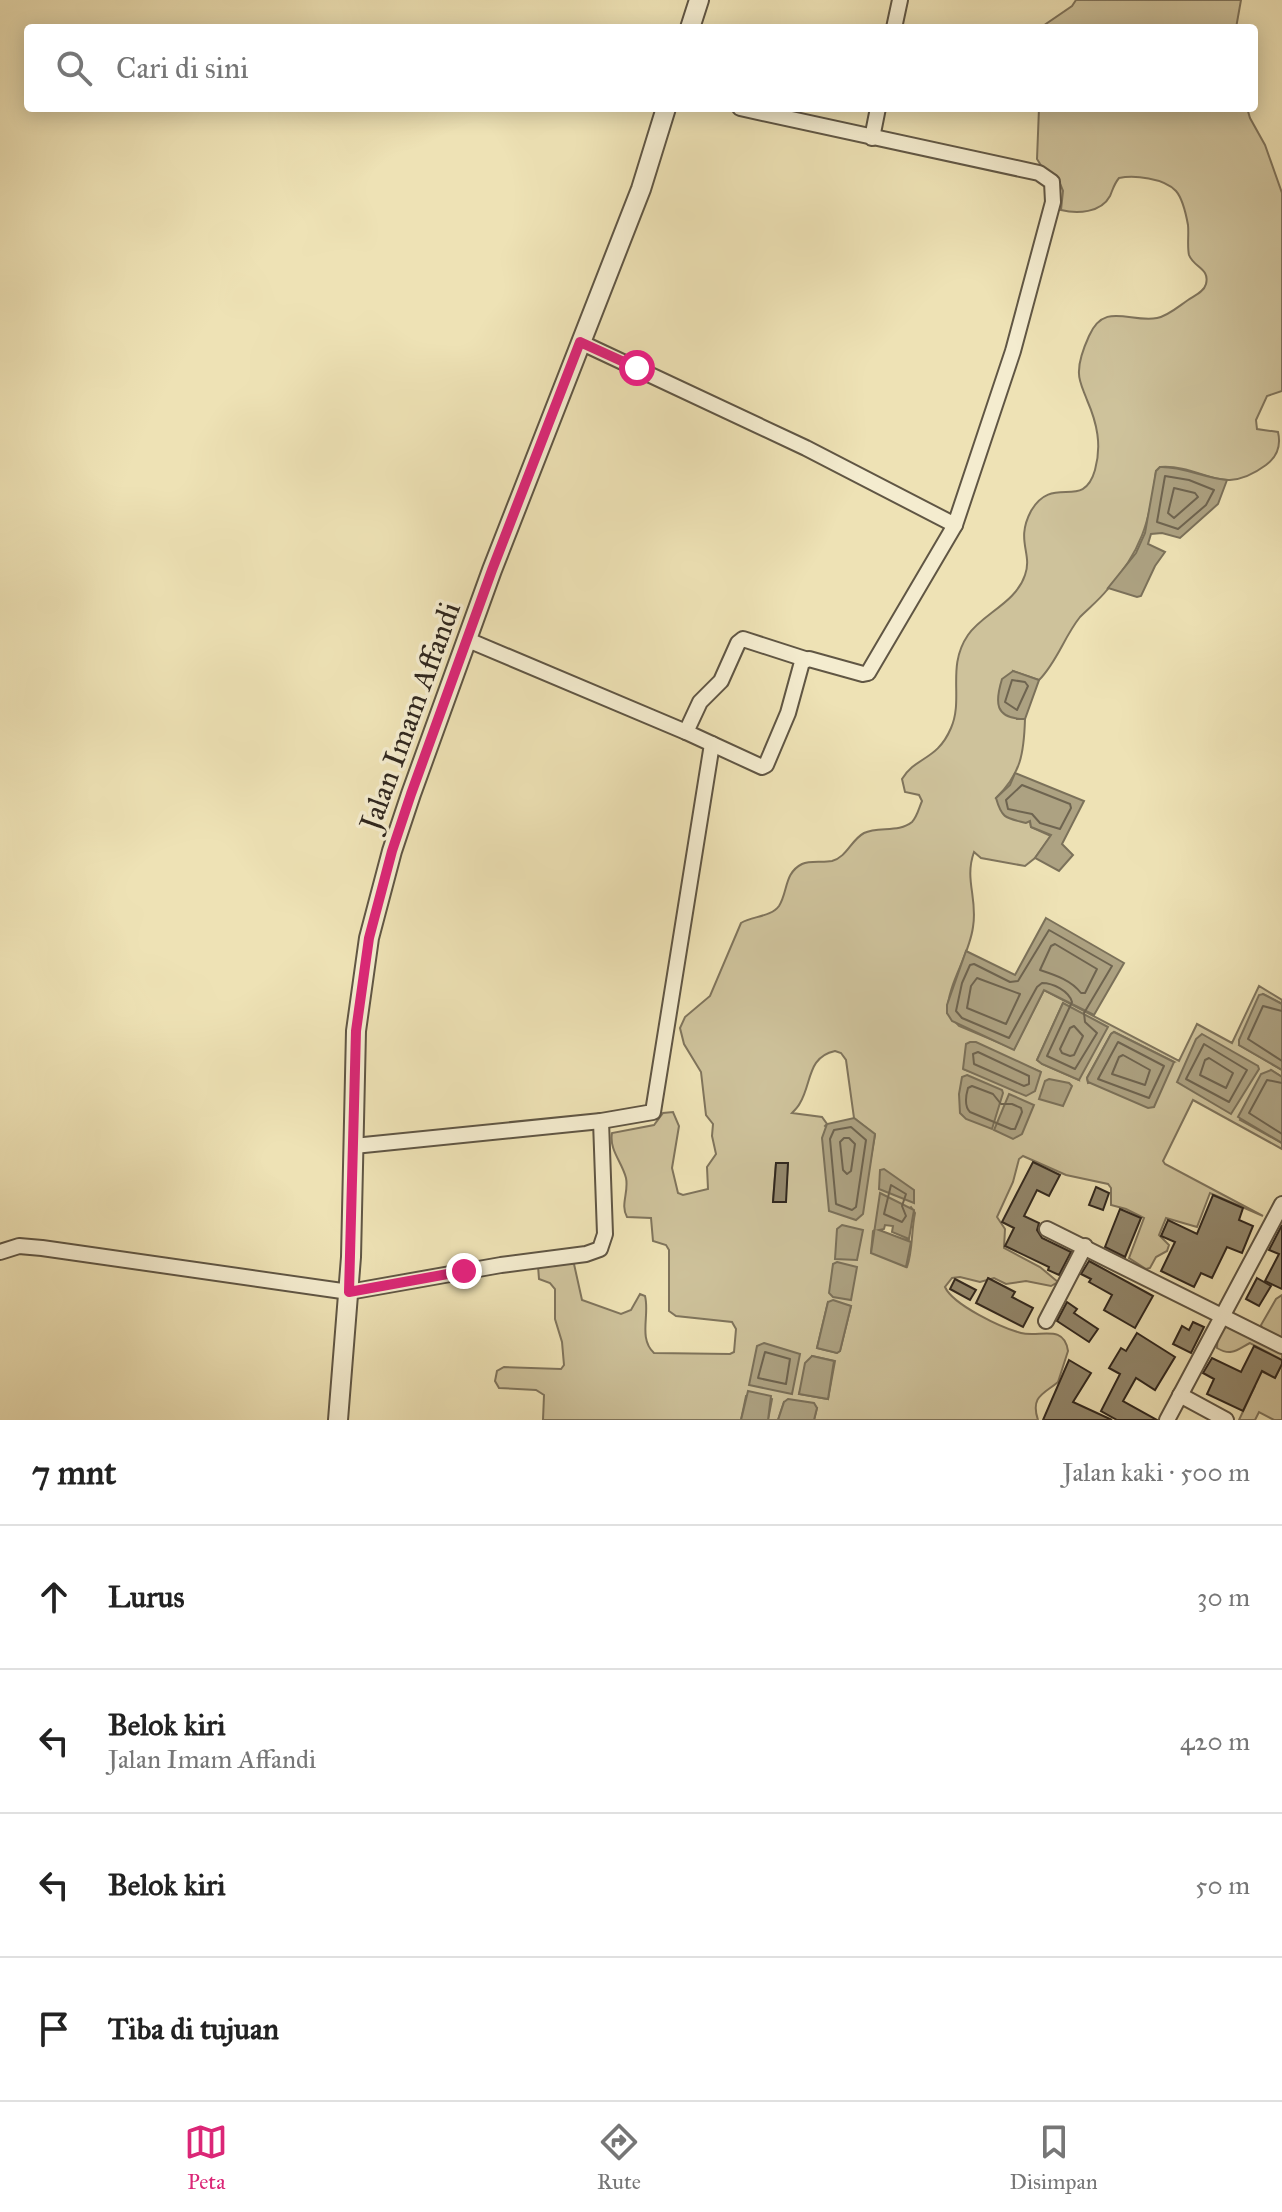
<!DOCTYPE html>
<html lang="id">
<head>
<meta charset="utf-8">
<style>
	:root { --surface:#fff; --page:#f6f6f6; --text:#222; --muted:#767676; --line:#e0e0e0; --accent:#db2777 }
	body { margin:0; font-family:"IM FELL Great Primer",serif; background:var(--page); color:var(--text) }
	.stop { position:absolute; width:24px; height:24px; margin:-18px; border:6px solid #db2777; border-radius:50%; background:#fff }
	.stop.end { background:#db2777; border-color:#fff; box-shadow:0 2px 8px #0008 }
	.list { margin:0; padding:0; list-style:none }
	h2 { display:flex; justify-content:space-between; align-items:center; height:104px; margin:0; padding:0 32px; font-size:34px }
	h2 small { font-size:26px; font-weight:400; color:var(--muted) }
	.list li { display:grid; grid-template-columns:52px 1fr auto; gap:24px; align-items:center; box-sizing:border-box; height:144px; padding:0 32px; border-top:2px solid var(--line) }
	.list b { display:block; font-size:30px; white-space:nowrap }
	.list p { margin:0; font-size:26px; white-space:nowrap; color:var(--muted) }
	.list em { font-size:26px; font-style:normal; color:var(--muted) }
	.icon { flex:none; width:44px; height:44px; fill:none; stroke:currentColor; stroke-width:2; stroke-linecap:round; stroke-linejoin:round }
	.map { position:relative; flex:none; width:1282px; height:1420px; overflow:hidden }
	.search { position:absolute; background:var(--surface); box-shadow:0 4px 20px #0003; left:24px; right:24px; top:24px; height:88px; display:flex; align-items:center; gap:20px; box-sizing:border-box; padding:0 28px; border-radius:8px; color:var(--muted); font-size:30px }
	.sheet { height:680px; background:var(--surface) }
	nav { display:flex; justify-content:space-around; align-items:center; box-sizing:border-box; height:112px; border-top:2px solid var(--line); background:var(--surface); font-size:22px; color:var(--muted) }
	nav a { display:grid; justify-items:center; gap:4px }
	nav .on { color:var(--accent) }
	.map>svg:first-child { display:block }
	.green { fill:#cec29b; stroke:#7f745c; stroke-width:2; fill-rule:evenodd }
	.water { fill:#ada282; stroke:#7b715a; stroke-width:2 }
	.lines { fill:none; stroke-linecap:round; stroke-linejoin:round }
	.shore { stroke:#6e6450; stroke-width:2 }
	.building { fill:#93886d; stroke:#30271e; stroke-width:2 }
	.minor-casing { stroke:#605644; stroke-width:18 }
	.tertiary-casing { stroke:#605644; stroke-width:22 }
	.minor { stroke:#f4eccf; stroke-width:14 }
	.tertiary { stroke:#f4eccf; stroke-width:18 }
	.route { stroke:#db2777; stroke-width:10 }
	.labels { text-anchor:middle; stroke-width:7; stroke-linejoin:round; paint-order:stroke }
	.street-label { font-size:30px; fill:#30271e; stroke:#f4eccf }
</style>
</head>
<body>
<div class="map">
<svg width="1282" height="1420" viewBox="0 0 1282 1420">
	<rect width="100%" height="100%" fill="#eee2b5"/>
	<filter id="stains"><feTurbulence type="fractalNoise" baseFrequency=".0025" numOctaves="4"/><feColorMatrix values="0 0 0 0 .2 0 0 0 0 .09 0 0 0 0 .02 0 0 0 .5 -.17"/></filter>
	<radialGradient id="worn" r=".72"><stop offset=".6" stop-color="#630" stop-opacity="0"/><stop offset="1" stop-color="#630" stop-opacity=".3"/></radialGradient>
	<g class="green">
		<polygon points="1076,0 1241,0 1236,28 1040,28 1072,6"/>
		<path d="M 1039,108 L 1247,108 L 1250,118 L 1265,145 L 1282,193 L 1282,391 L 1267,396 L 1256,420 L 1257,429 L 1278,432 C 1281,445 1277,457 1266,465 C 1220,499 1204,464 1160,467 L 1156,471 C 1150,522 1141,552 1107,590 C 1099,600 1089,608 1080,617 C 1064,637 1057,662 1039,680 L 1013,671 L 1017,719 L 1025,719 C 1024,753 1021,774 996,798 L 1030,820 L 1031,827 L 1051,836 L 1035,858 L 1025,866 L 981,858 L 974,852 C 964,880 978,898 973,927 C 969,957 948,982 947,1013 L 959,1026 L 1014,1049 L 1044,990 L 1179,1061 L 1197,1024 L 1232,1043 L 1259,986 L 1282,1000 L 1282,1004 L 1263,994 L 1239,1045 L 1282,1070 L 1282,1077 L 1271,1070 L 1240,1120 L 1282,1143 L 1282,1149 L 1193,1100 L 1163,1161 L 1165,1164 L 1263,1216 L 1210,1193 L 1197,1227 L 1166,1218 L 1159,1235 L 1169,1245 L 1167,1251 L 1156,1257 L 1150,1268 L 1146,1269 L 1129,1258 L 1144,1218 L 1126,1209 L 1111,1205 L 1111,1188 L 1108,1184 L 1066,1175 L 1023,1156 L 1019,1159 L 1013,1182 L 997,1217 L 1005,1229 L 1004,1248 L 1040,1267 L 1058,1282 L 1051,1286 L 1026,1281 L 1006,1284 L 994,1278 L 980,1282 L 960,1277 L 952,1278 L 945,1287 C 953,1305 1002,1328 1021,1333 C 1039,1338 1064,1323 1068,1351 L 1058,1382 C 1044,1394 1030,1396 1038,1420 L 814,1420 L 817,1408 L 784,1402 L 778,1420 L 768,1420 L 772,1399 L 746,1396 L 741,1420 L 543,1420 L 544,1395 L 536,1390 L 499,1388 L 495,1381 L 497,1371 L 504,1367 L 561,1369 L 564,1365 L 562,1342 L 555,1319 L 555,1289 L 550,1283 L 539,1279 L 538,1266 L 562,1259 L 574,1264 L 582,1300 L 621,1314 L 631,1310 L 640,1294 L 645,1296 C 650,1315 638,1338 654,1353 L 730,1354 L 734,1352 L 736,1329 L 732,1322 L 676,1316 L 669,1311 L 669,1250 L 666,1245 L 653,1241 L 651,1218 L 627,1217 C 620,1205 629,1192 626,1178 C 622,1162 609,1150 612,1133 L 654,1125 L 663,1113 L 673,1112 L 679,1126 L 672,1168 L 678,1193 L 683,1195 L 708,1189 L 707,1167 L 716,1154 L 712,1136 L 713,1124 L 706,1115 L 701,1072 L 684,1044 L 680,1028 L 685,1017 L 710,996 L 741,923 C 752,916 771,917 779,906 C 788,892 784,873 802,864 C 811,860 822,863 832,861 C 847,857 851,840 864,833 C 878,826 899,833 912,822 C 917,817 919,808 922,801 L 919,795 L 905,792 L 902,779 C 916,756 937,761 951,728 C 964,698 946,667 968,635 C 982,614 1016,603 1025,575 C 1033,553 1015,541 1031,511 C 1053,473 1083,512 1095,470 C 1102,445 1097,423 1087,400 C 1084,391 1078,381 1079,371 C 1079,359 1084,347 1089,336 C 1104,301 1130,323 1157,318 C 1168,316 1179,306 1188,300 C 1194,296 1204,292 1206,284 C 1210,268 1194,268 1189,255 C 1187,246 1189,234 1188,225 C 1186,214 1183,199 1176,191 C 1164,178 1134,175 1119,178 C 1114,184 1113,189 1110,196 C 1101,213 1077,214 1061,210 L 1063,191 L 1057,176 L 1042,167 L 1037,159 ZM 1063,1003 L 1079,1080 L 1042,1064 L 1037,1060 ZM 1114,1032 L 1174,1062 L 1088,1083 L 1087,1078 L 1111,1034 ZM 835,1051 L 841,1053 L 846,1060 L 854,1118 L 875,1135 L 870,1163 L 825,1126 L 827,1124 L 822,1117 L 792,1113 C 795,1110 798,1107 800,1103 C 812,1083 807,1057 835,1051 ZM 1019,1063 L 1041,1072 L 988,1078 L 963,1069 ZM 776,1163 L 788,1164 L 785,1202 L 773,1201 ZM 911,1207 L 915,1213 C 911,1232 913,1250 907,1267 L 871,1252 L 873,1231 ZM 828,1302 L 851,1306 L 840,1351 L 837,1353 L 817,1348 ZM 812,1356 L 835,1361 L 828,1399 L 799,1394 Z"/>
		<polygon points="1282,1295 1282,1341 1263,1331 1261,1325 1276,1299"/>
		<path d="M 1225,1320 L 1282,1348 L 1282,1360 L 1250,1343 C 1238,1349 1232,1357 1217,1348 L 1218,1332 Z"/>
		<polygon points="1247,1364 1275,1378 1282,1364 1282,1420 1274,1420 1259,1412 1255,1420 1239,1420 1255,1386"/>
	</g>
	<g class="water">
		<path d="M 1160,467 C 1182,466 1204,478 1227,480 L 1218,504 L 1180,538 L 1162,533 L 1151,534 L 1148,544 L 1165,552 L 1155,566 L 1141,596 L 1137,597 L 1108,588 L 1136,553 L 1145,533 L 1156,471 Z"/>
		<path d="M 1013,671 L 1039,680 L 1025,719 C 994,719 995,702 1002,679 Z"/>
		<path d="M 1015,773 L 1084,801 L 1062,844 L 1073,855 L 1059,871 L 1035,858 L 1051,835 L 1031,827 L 1030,821 L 1026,823 C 1006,818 1002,819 996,798 L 1010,785 Z"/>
		<polygon points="1046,918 1124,963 1094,1015 1044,990 1014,1050 952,1021 947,1013 947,1005 966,951 1015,975"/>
		<polygon points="1263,994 1282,1004 1282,1070 1239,1045 1239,1040 1259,995"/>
		<polygon points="1063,1003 1108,1027 1079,1080 1042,1064 1037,1060"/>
		<polygon points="1114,1032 1174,1062 1154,1107 1148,1108 1088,1082 1087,1078 1111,1034"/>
		<polygon points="1202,1034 1258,1066 1259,1069 1231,1114 1177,1082 1196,1039"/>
		<polygon points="970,1042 976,1042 1041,1072 1035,1091 1026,1096 963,1069 966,1044"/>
		<polygon points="1271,1070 1282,1077 1282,1143 1238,1117 1261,1074"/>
		<polygon points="967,1075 1002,1090 1003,1093 992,1129 966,1119 960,1113 959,1094 962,1077"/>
		<polygon points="1049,1079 1069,1083 1072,1086 1063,1106 1039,1099 1045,1081"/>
		<polygon points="1009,1094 1034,1105 1022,1134 1013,1139 994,1130"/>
		<polygon points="854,1118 875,1134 863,1214 856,1220 829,1211 822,1138 827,1124"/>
		<polygon points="884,1169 914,1190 914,1203 879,1189 880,1170"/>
		<polygon points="880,1193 914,1210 909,1239 892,1232 893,1226 885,1225 884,1229 879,1230 911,1242 906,1267 871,1253"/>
		<polygon points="842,1225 863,1230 857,1260 835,1259 837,1229"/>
		<polygon points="837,1262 857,1267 851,1300 833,1297 829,1293 833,1264"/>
		<polygon points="833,1300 851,1306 840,1351 837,1353 817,1348 828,1302"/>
		<polygon points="764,1343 800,1354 792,1394 749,1385 757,1346"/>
		<polygon points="812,1356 834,1361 828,1399 799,1394 805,1363"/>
		<polygon points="748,1391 771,1396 768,1420 741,1420"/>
		<polygon points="788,1399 814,1403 817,1408 814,1420 778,1420 784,1402"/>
	</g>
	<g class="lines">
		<g class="shore">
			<polygon points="1165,476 1189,480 1214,490 1206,505 1178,529 1157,522"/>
			<polygon points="1174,488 1195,493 1198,497 1174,518 1168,513"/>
			<polygon points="1012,680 1025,682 1028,686 1017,710 1005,702"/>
			<polygon points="1022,785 1070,804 1071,808 1060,829 1040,823 1032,814 1008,809 1006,800"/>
			<path d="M 1049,930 L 1112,966 L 1084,1013 L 1085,1022 L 1097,1033 L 1075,1069 L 1047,1056 L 1072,1002 C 1069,991 1053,983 1042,983 L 1037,987 L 1009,1038 L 962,1018 L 956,1011 L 962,983 L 970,965 L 974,964 L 1010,982 L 1018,981 Z"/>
			<path d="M 1055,944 L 1097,969 L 1085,993 L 1081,993 C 1071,980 1055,975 1040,970 L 1051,946 Z"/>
			<polygon points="977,978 1020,994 1006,1024 967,1008 971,986"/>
			<polyline points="1282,1011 1263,1006 1248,1039 1282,1061"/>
			<polygon points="1074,1026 1083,1036 1074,1055 1070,1056 1062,1053 1060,1049 1070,1028"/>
			<polygon points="1118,1042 1164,1066 1149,1098 1098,1079"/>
			<polygon points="1204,1044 1247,1070 1229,1102 1186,1079"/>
			<polygon points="978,1052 1029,1076 1029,1084 1024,1086 974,1064 973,1054"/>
			<polygon points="1123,1055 1150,1070 1145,1085 1112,1074 1119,1057"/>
			<polygon points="1209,1058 1233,1073 1226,1088 1200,1075 1205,1060"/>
			<polyline points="1282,1083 1267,1080 1249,1113 1282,1134"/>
			<path d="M 972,1086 L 993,1094 L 1001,1104 L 1012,1104 L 1021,1108 L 1022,1112 L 1015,1129 L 1011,1129 L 970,1112 C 964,1106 966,1095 968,1088 Z"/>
			<polygon points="851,1127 866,1140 856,1207 852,1210 836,1204 830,1139 834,1130"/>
			<polygon points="844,1138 849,1138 855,1144 851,1171 847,1174 843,1170 840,1142"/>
			<polygon points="891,1185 906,1194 902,1206 906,1216 902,1222 884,1214"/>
			<polygon points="765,1352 790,1359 786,1384 758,1378"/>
		</g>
	</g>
	<g class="building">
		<polygon points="1033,1162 1060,1175 1049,1196 1037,1190 1024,1216 1039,1223 1037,1230 1042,1238 1071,1252 1059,1275 1048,1270 1049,1267 1005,1246 1014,1228 1002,1222"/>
		<polygon points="776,1163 788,1163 786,1202 773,1202"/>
		<polygon points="1096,1187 1109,1193 1103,1210 1089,1205"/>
		<polygon points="1213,1195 1243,1208 1239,1220 1253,1226 1242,1253 1227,1247 1212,1278 1201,1273 1194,1287 1161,1271 1175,1242 1161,1236 1168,1220 1197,1234"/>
		<polygon points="1120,1209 1141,1218 1125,1257 1105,1247"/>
		<polygon points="1282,1225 1282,1289 1265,1281 1279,1254 1269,1250"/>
		<polygon points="1089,1261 1153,1296 1135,1328 1104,1310 1112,1295 1089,1282 1091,1279 1081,1274"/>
		<polygon points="988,1278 1015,1292 1012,1297 1033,1308 1023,1327 976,1303"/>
		<polygon points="1257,1278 1271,1286 1259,1306 1246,1299"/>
		<polygon points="955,1279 976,1290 970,1300 950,1289"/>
		<polygon points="1067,1302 1077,1309 1074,1313 1098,1329 1089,1342 1057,1321"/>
		<polygon points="1193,1322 1204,1327 1191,1353 1173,1344 1182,1326 1189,1330"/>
		<polygon points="1137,1333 1175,1357 1155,1390 1136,1378 1123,1401 1157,1420 1117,1420 1101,1411 1120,1374 1109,1368 1121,1348 1126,1351"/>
		<polygon points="1254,1346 1282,1360 1282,1364 1275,1378 1262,1371 1243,1411 1207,1394 1214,1379 1203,1373 1212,1358 1241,1372"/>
		<polygon points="1069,1360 1091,1373 1073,1402 1112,1420 1043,1420"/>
	</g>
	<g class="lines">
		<defs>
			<g id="minor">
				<polyline points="894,28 900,0"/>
				<polyline points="872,138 878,108"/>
				<polyline points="580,342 806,448 955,525"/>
				<polyline points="468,640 686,732 762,767 766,765 788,713 802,662 809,659 863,674 868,673 955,525 1013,351 1053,202 1052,182 1039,173 740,108"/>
				<polyline points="686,732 700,702 721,681 738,643 743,639 805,659"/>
				<polyline points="354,1146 601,1121 653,1112 712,744"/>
				<polyline points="1047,1229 1282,1346"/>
				<polyline points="0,1252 19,1246 42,1248 349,1292 501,1265 586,1254 600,1249 605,1234 601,1121"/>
				<polyline points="1046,1321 1085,1246"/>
				<polyline points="1180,1395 1226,1420"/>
				<polyline points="1167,1420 1282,1204"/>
			</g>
			<g id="tertiary">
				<polyline points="690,28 699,0"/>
				<polyline points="338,1420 351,1257 356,1031 369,938 392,851 411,794 492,570 641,189 666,108"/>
			</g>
		</defs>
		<use href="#minor" class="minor-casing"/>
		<use href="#tertiary" class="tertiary-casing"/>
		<use href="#minor" class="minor"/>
		<use href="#tertiary" class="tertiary"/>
	</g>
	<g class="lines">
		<polyline class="route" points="464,1271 349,1292 356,1031 369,938 392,851 411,794 492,570 580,342 637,368"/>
	</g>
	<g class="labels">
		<g class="street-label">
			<text transform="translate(410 716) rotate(-70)" y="10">Jalan Imam Affandi</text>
		</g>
	</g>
	<rect width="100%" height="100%" filter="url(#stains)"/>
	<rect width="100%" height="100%" fill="url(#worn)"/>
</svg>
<div class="stop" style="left:637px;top:368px"></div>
<div class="stop end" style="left:464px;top:1271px"></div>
<div class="search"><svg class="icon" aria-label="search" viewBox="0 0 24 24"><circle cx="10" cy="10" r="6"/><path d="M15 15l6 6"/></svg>Cari di sini</div>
</div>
<section class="sheet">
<h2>7 mnt<small>Jalan kaki · 500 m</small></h2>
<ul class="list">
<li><svg class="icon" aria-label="ahead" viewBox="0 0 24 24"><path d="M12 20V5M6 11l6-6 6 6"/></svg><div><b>Lurus</b></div><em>30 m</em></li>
<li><svg class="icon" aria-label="left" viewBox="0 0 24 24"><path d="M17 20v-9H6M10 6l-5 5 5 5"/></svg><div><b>Belok kiri</b><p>Jalan Imam Affandi</p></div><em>420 m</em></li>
<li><svg class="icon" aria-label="left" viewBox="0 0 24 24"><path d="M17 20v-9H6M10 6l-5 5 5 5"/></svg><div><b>Belok kiri</b></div><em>50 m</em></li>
<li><svg class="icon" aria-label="arrive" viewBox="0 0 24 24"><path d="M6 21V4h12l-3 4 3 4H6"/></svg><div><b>Tiba di tujuan</b></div></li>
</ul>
</section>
<nav>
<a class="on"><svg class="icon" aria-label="map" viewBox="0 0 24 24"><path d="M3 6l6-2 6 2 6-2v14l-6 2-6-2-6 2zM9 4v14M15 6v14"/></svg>Peta</a>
<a><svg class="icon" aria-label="directions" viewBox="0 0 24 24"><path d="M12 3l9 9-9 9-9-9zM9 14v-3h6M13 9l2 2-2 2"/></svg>Rute</a>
<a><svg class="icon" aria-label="saved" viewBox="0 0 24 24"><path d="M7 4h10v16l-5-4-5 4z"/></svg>Disimpan</a>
</nav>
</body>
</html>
